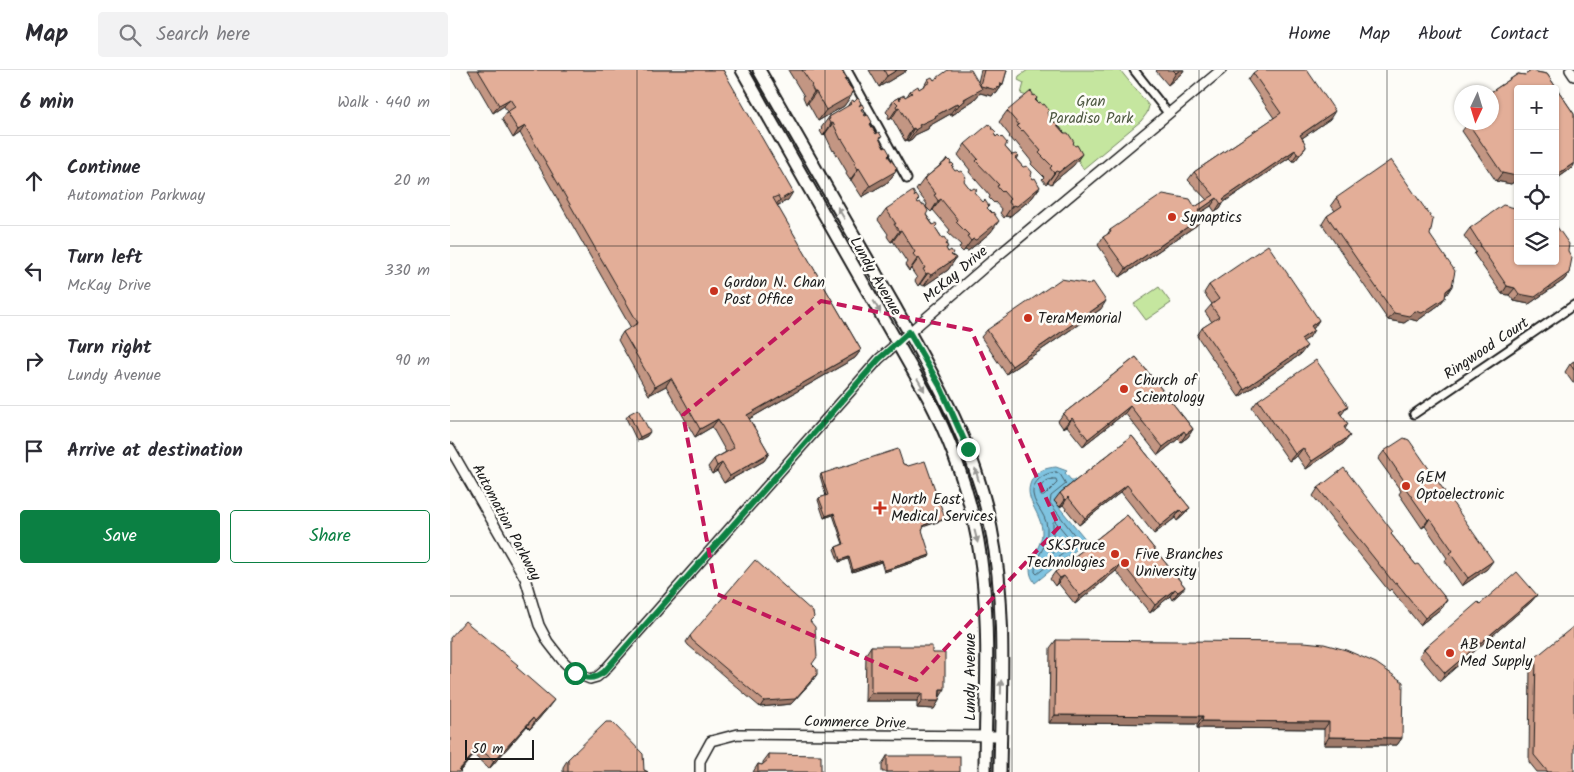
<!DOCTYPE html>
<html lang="en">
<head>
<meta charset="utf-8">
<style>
	:root { --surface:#fff; --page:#f2f2f3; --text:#2b2b33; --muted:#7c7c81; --line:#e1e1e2; --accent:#0b8043 }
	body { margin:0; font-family:Kalam,sans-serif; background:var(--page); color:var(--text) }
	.controls { position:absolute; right:15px; top:15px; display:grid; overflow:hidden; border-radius:5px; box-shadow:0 1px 4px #0004 }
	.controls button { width:45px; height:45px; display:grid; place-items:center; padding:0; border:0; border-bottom:1px solid var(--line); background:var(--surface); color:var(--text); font:25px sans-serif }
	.compass { position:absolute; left:1004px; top:15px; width:45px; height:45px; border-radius:50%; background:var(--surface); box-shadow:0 1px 4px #0004; rotate:184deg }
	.scale { position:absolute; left:15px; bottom:12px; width:69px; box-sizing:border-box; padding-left:5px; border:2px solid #1c1c1c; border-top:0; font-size:14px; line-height:18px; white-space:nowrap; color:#1c1c1c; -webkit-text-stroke:4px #fdfcf7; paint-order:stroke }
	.stop { position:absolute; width:15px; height:15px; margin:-11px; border:4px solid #0b8043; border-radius:50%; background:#fff }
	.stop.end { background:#0b8043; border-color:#fff; box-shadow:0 1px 5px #0008 }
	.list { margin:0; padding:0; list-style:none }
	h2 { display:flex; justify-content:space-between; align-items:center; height:65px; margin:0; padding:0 20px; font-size:21px }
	h2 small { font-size:16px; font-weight:400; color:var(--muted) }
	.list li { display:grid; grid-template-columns:32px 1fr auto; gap:15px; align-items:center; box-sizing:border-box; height:90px; padding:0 20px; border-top:1px solid var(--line) }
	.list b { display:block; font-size:19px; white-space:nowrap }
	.list p { margin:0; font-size:16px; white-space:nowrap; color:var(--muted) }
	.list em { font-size:16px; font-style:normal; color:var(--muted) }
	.actions { display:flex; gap:10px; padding:15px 20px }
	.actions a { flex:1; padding:11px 0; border:1px solid var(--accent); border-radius:5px; text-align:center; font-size:18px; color:var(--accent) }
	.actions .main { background:var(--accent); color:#fff }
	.icon { flex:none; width:28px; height:28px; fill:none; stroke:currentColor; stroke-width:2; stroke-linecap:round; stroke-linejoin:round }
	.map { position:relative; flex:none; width:1124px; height:702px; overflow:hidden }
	header { display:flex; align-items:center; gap:30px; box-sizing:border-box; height:70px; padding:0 25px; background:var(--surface); border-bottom:1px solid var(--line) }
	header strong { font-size:24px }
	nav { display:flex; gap:28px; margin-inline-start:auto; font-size:18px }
	.search { width:350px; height:45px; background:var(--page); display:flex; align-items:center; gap:12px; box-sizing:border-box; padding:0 18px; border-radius:5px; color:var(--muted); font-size:19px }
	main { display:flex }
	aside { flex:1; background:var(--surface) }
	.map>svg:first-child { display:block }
	.green { fill:#c5e69f; stroke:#70815e }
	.water { fill:#7fc3e0; stroke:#578092 }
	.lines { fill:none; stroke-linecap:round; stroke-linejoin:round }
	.shore { stroke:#445f6a; stroke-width:1 }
	.minor-casing { stroke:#1c1c1c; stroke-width:11 }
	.tertiary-casing { stroke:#1c1c1c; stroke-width:12 }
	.primary-casing { stroke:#1c1c1c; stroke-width:15 }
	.minor { stroke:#fdfcf7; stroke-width:7 }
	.tertiary { stroke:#fdfcf7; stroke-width:9 }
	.primary { stroke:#fdfcf7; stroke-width:11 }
	.wall { fill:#c39683; stroke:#1c1c1c }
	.shaded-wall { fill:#9f7a6a; stroke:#1c1c1c }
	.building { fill:#e3ae98; stroke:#1c1c1c }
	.oneway { fill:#989794 }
	.route { stroke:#0b8043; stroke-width:6 }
	.marked { fill:none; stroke:#c2185b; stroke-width:4; stroke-dasharray:10 6; stroke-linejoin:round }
	.grid { fill:none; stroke:#1c1c1c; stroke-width:1; stroke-opacity:0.55 }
	.poi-dot { fill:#c8321e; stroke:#fdfcf7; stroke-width:2 }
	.labels { text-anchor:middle; stroke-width:5; stroke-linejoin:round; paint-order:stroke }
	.park-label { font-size:15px; fill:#4f5943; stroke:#fdfcf7 }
	.poi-label { font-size:15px; fill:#1c1c1c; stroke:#fdfcf7; text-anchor:start }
	.street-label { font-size:15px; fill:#1c1c1c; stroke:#fdfcf7 }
</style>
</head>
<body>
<header>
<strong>Map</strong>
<div class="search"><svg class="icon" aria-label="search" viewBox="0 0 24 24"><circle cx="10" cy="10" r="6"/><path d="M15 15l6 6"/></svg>Search here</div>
<nav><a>Home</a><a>Map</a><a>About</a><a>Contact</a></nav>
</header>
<main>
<aside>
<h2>6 min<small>Walk · 440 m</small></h2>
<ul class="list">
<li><svg class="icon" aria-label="ahead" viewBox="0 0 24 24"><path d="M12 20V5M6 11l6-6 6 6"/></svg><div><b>Continue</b><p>Automation Parkway</p></div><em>20 m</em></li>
<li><svg class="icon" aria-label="left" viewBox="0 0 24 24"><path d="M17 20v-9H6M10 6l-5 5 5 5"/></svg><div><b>Turn left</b><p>McKay Drive</p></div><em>330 m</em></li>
<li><svg class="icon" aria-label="right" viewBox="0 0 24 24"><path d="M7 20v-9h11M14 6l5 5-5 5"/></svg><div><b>Turn right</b><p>Lundy Avenue</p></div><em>90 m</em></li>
<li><svg class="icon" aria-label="arrive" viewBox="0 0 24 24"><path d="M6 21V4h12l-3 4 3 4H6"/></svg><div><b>Arrive at destination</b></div></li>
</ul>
<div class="actions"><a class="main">Save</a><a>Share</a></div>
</aside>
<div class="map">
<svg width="1124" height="702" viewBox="0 0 1124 702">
	<rect width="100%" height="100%" fill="#fdfcf7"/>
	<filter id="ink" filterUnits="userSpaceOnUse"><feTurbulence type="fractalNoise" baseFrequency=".02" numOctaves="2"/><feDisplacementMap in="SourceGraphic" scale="10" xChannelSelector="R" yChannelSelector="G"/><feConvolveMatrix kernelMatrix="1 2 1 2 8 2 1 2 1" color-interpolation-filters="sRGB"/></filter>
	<g filter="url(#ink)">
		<g class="green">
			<polygon points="578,0 670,0 699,36 697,43 691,51 633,99 624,82 577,26 571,24 574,13 568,10 569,6"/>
			<polygon points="709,217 721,233 696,250 684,234"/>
		</g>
		<path class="water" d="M 606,397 L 617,401 L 615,403 L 621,410 L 625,410 L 627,412 L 604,431 L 637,471 L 585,513 C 571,494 591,482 592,463 C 593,443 570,428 583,408 C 589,400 596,398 606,397 Z"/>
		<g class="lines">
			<g class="shore">
				<path d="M 606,402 L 610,404 L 616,414 L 601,426 L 600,433 L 629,471 L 587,504 L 585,502 C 584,488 596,479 597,465 C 599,444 585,439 583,424 C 582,411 594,403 606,402 Z"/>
				<path d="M 602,409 L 606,409 L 607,413 L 594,426 L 591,426 C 587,418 594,410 602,409 Z"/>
				<polygon points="605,451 620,469 601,485 599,482 603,466 603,453"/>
			</g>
			<defs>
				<g id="minor">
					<polyline points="397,0 457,109"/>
					<polyline points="684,0 718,43"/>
					<polyline points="964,344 1124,235"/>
				</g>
				<g id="tertiary">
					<polyline points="1120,0 1124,6"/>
					<polyline points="0,378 75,508 89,555 98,572 112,590 125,603 140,609 147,607 153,602 429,289 538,194 771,0"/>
					<polyline points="250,702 250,691 261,671 288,664 550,666"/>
				</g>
				<g id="primary">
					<path d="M 292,0 L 478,327 C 507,383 527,445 533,508 C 540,572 535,638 535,702"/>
					<path d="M 309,0 C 353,77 398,154 442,232 C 483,304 525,375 541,458 C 557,538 551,621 550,702"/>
				</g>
			</defs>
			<use href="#minor" class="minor-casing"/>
			<use href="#tertiary" class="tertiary-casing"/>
			<use href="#primary" class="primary-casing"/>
			<use href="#minor" class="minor"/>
			<use href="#tertiary" class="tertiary"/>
			<use href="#primary" class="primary"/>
		</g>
		<g class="wall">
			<polygon points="18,0 273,0 338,130 327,136 411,280 405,288 299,349 319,383 314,391 274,413 267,401 262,404 258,397 264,389 276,382 262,357 245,367 216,316 199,325 168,270 173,262 181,258 70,63 63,68 52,49 57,42 54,36 43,43"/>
			<polygon points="338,0 391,0 397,8 395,10 403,21 394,36 368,51 358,33 356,34 353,27 354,26"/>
			<polygon points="419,0 457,0 456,1 429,17"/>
			<polygon points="531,0 557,0 553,14 546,24 544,23 542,26 530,23 524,30 510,39 507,42 501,46 500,44 479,56 478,59 465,65 462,69 458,71 457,70 455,71 442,48 439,50 438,47 439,45 436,42 444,30 450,27 455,27 457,26 460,21 469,19 474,16 478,9 528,12"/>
			<polygon points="707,0 734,0 732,3 718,15 706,1"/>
			<polygon points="1081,1 1097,4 1124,44 1124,95 1122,98 1105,110 1105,19 1068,19 1068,109 1061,114 1046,111 1012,61 1019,52 1042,52 1041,22 1068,4 1075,5"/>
			<polygon points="803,3 880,49 852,68 856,77 845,91 842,91 839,88 774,132 770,139 765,142 761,136 750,143 747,155 670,207 648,175 653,167 657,165 660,160 745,137 757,130 738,110 744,102 824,48 798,10"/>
			<polygon points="583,26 587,28 586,30 605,53 610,53 608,55 623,73 624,95 601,114 598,112 596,114 592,109 594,107 581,94 582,92 565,71 564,73 559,67 560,66 549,52 557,41"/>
			<polygon points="400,32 404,32 409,36 434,78 440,84 439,87 447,98 446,100 446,101 438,112 412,127 401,110 400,110 396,104 397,102 384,80 383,81 375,64 373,66 370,61 372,59 371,58 379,47 397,37"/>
			<polygon points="544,64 562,85 568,86 566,89 590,117 582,128 559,147 556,146 554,148 550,143 552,140 545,132 544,133 539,128 540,126 519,102 520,100 508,85 515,74"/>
			<polygon points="497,88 500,94 504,95 502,98 538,139 541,162 518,181 515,180 513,182 509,178 511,175 498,163 500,160 483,140 481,142 476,137 477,134 466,120 474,109 494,92"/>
			<polygon points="464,127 497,175 496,179 498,182 506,188 498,200 474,216 470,214 468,216 465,211 467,208 461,199 459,201 455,195 457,192 443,171 441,172 438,168 437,166 438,164 428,150 436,139"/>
			<polygon points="886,128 980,165 1002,216 995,225 995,228 989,235 967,251 960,249 954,253 938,250 872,154 877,146 885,141 881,135"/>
			<polygon points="1020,158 1118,181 1119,203 1114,210 1079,234 1064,231 1059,225 1052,224 1024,184 1026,182 1014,166"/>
			<polygon points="759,215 869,250 863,258 859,268 853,271 851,284 789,327 747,266 752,258 762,252 755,242 762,234 754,223"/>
			<polygon points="651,239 556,304 531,267 537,260"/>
			<polygon points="686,287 743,359 738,367 731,372 728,369 708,385 675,343 633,376 617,356 613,358 608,351 613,344"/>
			<polygon points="1124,291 1124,313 1123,313 1115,302 1120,294"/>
			<polygon points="808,330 892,344 891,345 898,354 895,359 894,373 856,399 847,386 839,391 802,338"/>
			<polygon points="179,344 197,366 187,371 176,348"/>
			<polygon points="682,366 740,438 734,445 727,451 725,448 704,464 671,422 629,455 613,435 610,437 604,431 610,423"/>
			<polygon points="934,381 1037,499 1012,516 995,491 997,488 975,456 972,458 949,424 951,421 928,389"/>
			<polygon points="453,394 458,396 493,450 474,456 472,461 479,487 434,502 431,492 402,502 398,489 389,492 384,479 386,477 393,474 383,445 374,448 368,430 369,428 376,426 370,406 371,404"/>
			<polygon points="868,418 941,464 966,495 997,530 992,538 970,555 941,519 939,521 863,426"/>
			<polygon points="677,445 735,517 729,524 722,530 720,526 700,543 666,501 625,534 608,513 605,516 600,509 605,502"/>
			<polygon points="1081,532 990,611 969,586 974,579 1030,534"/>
			<polygon points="360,552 362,594 367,604 363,610 341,634 310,637 238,575 236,572 240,566"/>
			<polygon points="606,570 952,668 947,675 874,675 874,659 747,658 747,654 599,653 600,578"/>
			<polygon points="421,576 482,583 490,627 484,639 467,638 467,631 415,631 416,584"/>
			<polygon points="1086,587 1124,702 1087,702 1079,692 1080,594"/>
			<polygon points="66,597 98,638 80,659 77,656 39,699 24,685 10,701 0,702"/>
			<polygon points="319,684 371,702 303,702 308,694 312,695 313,694 313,692"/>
			<polygon points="437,686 510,702 432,702 432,694"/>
			<polygon points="118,689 194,700 198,702 113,702 113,697"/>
		</g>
		<g class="shaded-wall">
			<polygon points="447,0 457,0 456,1 429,17 437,6"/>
			<polygon points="730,0 734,0 732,3 718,15 726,3"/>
			<polygon points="551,13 553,14 546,24 544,23 542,26 530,23 524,30 510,39 507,42 501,46 509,35 529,16"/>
			<polygon points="403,21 400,26 402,25 394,36 368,51 376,40"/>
			<polygon points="364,22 366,22 358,33 356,34"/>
			<polygon points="60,29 54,36 43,43 49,35"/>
			<polygon points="508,33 500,44 479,56 478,59 465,65 462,69 458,71 469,55"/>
			<polygon points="449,37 442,48 439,50 447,38"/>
			<polygon points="885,41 880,49 845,73 850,65"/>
			<polygon points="383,53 375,64 373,66 381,54"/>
			<polygon points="75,56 70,63 63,68 68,60"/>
			<polygon points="464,58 457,70 455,71 462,59"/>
			<polygon points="856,77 845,91 842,91 847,84"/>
			<polygon points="845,80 839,88 774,132 770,139 765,142 773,129"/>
			<polygon points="632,84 624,95 601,114 609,102"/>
			<polygon points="1124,93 1124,95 1122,98 1105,110 1105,106"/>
			<polygon points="409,98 401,110 400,110 408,99"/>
			<polygon points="447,98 444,102 446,101 438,112 412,127 420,116"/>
			<polygon points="606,101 598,112 596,114 604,103"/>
			<polygon points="1052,103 1068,105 1068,109 1061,114 1046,111"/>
			<polygon points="590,117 582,128 559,147 556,146 554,148 562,136"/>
			<polygon points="343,122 338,130 324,137 330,130"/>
			<polygon points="767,128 761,136 742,148 748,141"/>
			<polygon points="491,129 483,140 481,142 488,131"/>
			<polygon points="752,147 747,155 670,207 676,199"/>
			<polygon points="549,151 541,162 518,181 515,180 513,182 521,171"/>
			<polygon points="451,160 443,171 441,172 449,161"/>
			<polygon points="469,188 461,199 459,201 467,189"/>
			<polygon points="506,188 498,200 474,216 481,205"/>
			<polygon points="478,203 470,214 468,216 476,204"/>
			<polygon points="1119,203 1114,210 1079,234 1064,231 1069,224"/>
			<polygon points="1002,216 997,224 990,228 996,221"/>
			<polygon points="1057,216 1065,218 1059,225 1052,224"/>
			<polygon points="995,228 989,235 967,251 960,249 954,253 938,250 944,243 965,241"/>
			<polygon points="656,231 651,239 556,304 562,296"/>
			<polygon points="869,250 864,258 856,263 861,256"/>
			<polygon points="864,260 859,268 846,276 851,269"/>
			<polygon points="857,276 851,284 789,327 794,319"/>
			<polygon points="411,280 405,288 292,353 297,345"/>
			<polygon points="221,308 216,316 199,325 205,317"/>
			<polygon points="680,336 675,343 633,376 638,369"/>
			<polygon points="898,336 892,344 884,350 889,342"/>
			<polygon points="622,348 617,356 613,358 619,351"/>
			<polygon points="268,349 262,357 245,367 250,359"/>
			<polygon points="743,359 738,367 731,372 736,364"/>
			<polygon points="734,361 728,369 708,385 713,377"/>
			<polygon points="200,362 197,366 187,371 190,367"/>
			<polygon points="900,366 894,373 856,399 862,391"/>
			<polygon points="853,378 847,386 839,391 845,384"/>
			<polygon points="319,383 314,391 274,413 280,406"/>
			<polygon points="272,393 267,401 262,404 267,396"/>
			<polygon points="677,415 671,422 629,455 635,448"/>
			<polygon points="618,427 613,435 610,437 615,430"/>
			<polygon points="740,438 734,445 727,451 733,443"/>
			<polygon points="730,440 725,448 704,464 710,456"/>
			<polygon points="384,443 383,445 374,448 376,446"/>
			<polygon points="495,448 493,450 473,457 474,455"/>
			<polygon points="980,448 975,456 972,458 978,450"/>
			<polygon points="480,485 479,487 434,502 435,500"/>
			<polygon points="399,487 398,489 389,492 390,490"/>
			<polygon points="432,490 431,492 402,502 403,500"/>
			<polygon points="1043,491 1037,499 1012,516 1018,508"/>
			<polygon points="672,493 666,501 625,534 630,526"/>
			<polygon points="614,506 608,513 605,516 610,508"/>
			<polygon points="735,517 729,524 722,530 728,522"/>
			<polygon points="725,519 720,526 700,543 705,535"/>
			<polygon points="1087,525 1081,532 990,611 995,603"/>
			<polygon points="997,530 992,538 970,555 975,548"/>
			<polygon points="367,604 363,610 341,634 310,637 314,631"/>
			<polygon points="490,619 495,619 490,627"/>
			<polygon points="421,623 472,623 467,631 415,631"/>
			<polygon points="104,630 98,638 80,659 85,651"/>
			<polygon points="472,631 489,631 484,639 467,638"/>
			<polygon points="605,645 753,646 747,654 599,653"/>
			<polygon points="83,648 77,656 39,699 44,691"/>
			<polygon points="752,651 879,652 874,659 747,658"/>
			<polygon points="879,667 952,668 947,675 874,675"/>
			<polygon points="29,678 24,685 9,702 8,702"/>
		</g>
		<g class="building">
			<polygon points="28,0 273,0 343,122 330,130 328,126 323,128 411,280 297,345 319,383 280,406 272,393 267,396 264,389 284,378 268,349 250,359 221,308 205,317 173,262 188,253 75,56 68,60 57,42 65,37 60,29 49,35"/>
			<polygon points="352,0 391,0 397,8 394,9 403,21 401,23 402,25 376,40 366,22 364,22 361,16 362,15"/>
			<polygon points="434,0 447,0 437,6"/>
			<polygon points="498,0 521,0 532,19 514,29 515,31 511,33 509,35 508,33 485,46 486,47 469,55 470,57 465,60 464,58 462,59 449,37 447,38 446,36 448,34 444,30 449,27 450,30 450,27 454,25 455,27 462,23 460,21 468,16 469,19 480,12 478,9 482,7 484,10"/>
			<polygon points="534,0 557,0 553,14 551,13 550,18 547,17 546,20 531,16 530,15"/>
			<polygon points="723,0 730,0 726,3"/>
			<polygon points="807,0 857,0 885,41 850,65 855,73 856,77 850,84 847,84 845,80 773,129 775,131 771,134 767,128 748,141 752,147 676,199 653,167 661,162 660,160 713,124 740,129 745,137 764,125 744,102 831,43 803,3"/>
			<polygon points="1081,1 1097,4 1124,44 1124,93 1105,106 1105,19 1068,19 1068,105 1066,106 1052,103 1018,53 1019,52 1042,52 1041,22 1068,4 1075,5"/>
			<polygon points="581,21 583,24 583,26 585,25 587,28 585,30 588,33 590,32 592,35 594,34 599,40 597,43 605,53 607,50 610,53 607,55 614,63 618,63 624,72 623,73 625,76 627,75 632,84 609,102 606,101 604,103 600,98 602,96 589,83 591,81 573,60 572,61 567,56 569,55 557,41"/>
			<polygon points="408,28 411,33 409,36 412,34 414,38 411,39 415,46 418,45 422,52 420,54 426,64 429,62 432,67 429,68 434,78 436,77 440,84 438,86 447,98 445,99 446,101 420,116 409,98 408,99 404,93 406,92 392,69 391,70 383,53 381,54 378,50 380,49 379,47 401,34 400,32 403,30 404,32"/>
			<polygon points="539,54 542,58 541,59 543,59 546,62 544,64 546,67 548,65 551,68 552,67 557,73 555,77 562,85 566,84 568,86 565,88 573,97 577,96 582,102 581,106 583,109 585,108 590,117 567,136 564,135 562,136 558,131 560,129 553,121 552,122 549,119 547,116 549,115 526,91 528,89 515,74"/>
			<polygon points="497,88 501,92 500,94 502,93 504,95 502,97 505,101 507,100 509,102 511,101 516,107 514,111 521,120 524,118 527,120 524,122 533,132 535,130 536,132 539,136 537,138 542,143 543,142 549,151 526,170 523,169 521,171 517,166 519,165 506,152 508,150 491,129 488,131 487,129 484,125 486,124 474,109 496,91"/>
			<polygon points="941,90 983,150 980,165 1005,201 1002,216 996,221 995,228 972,243 965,241 959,246 944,243 877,146 892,136 886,128"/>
			<polygon points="463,121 465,125 464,127 466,125 469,129 467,131 468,133 470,132 472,135 474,134 478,141 476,145 480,151 483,155 486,153 487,155 485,157 492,168 494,167 498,173 496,174 498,177 496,178 498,182 501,180 503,183 501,185 506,188 481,205 478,203 476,204 473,199 475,198 469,188 467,189 463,184 465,182 451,160 449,161 446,157 444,154 446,154 436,139"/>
			<polygon points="1053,135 1065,138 1068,136 1068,191 1105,191 1105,154 1119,174 1118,181 1122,188 1119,203 1085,227 1069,224 1065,218 1057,216 1030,176 1031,175 1020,158"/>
			<polygon points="818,175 869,250 861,256 864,260 851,269 857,276 794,319 752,258 769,247 761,235 769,229 759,215"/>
			<polygon points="611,209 635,213 637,215 643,212 656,231 562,296 537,260"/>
			<polygon points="686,287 743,359 736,364 734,361 713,377 680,336 638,369 622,348 619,351 613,344"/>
			<polygon points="866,290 898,336 889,342 898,354 894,357 900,366 862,391 853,378 845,384 808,330"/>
			<polygon points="1124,291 1124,300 1120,294"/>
			<polygon points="188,339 200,362 190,367 179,344"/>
			<polygon points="682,366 740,438 733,443 730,440 710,456 677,415 635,448 618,427 615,430 610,423"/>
			<polygon points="954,368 959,370 1043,491 1018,508 1000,483 1003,481 980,448 978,450 954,416 957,415 934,381"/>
			<polygon points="448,379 453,394 457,395 458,396 475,391 495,448 474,455 473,459 472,460 480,485 435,500 432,490 403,500 399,487 390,490 386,477 394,474 384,443 376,446 369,428 378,425 371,404"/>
			<polygon points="894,398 943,462 941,464 966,495 968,494 997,530 975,548 946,512 944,513 868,418"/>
			<polygon points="677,445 735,517 728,522 725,519 705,535 672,493 630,526 614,506 610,508 605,502"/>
			<polygon points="305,490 363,542 364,547 360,551 365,557 367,587 362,594 367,599 367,604 345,629 314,631 242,570 240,566"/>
			<polygon points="1067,502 1087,525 995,603 974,579 1028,532 1030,534"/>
			<polygon points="15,551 68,595 66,597 104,630 85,651 83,648 44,691 29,678 9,700 11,702 0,702 0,568"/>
			<polygon points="1124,556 1124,702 1098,702 1084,685 1086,587"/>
			<polygon points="606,570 854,572 874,574 896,580 926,593 953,612 952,668 879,667 879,652 752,651 753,646 605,645"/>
			<polygon points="421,576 482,576 482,583 495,583 495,619 490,619 489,631 472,631 472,623 421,623"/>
			<polygon points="156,652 162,652 193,684 194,700 198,702 118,702 118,689"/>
			<polygon points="319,684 371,685 371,702 308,702 308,694 312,695 319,689"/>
			<rect x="437" y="686" width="73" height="16"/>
		</g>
		<defs><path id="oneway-solid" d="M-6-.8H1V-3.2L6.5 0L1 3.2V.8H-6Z" transform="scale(1.25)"/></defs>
		<g class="oneway">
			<use href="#oneway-solid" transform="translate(391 143) rotate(-120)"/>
			<use href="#oneway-solid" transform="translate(427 237) rotate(61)"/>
			<use href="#oneway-solid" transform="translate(471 315) rotate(60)"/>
			<use href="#oneway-solid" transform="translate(527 405) rotate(-106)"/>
			<use href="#oneway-solid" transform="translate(526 466) rotate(76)"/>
			<use href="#oneway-solid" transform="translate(551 617) rotate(-89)"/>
		</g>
	</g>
	<g class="lines" filter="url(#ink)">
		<path class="route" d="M 125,603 C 136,609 143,610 154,602 L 429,289 L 459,262 L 490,316 L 518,379"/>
	</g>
	<path class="marked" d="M 371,231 L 521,260 L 609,457 L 466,610 L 267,524 L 233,345 Z"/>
	<path class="grid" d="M 187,0 L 187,702M 375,0 L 375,702M 562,0 L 562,702M 749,0 L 749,702M 937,0 L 937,702M 0,176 L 1068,176M 1105,176 L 1124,176M 0,351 L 1124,351M 0,526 L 1124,526"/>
	<g class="poi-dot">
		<circle cx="722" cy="147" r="5"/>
		<circle cx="264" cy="221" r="5"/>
		<circle cx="578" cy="248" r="5"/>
		<circle cx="674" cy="319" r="5"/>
		<circle cx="956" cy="416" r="5"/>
		<path d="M427.5 430.5h5v5h5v5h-5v5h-5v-5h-5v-5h5z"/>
		<circle cx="665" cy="484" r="5"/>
		<circle cx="675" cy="493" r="5"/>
		<circle cx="1000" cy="583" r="5"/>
	</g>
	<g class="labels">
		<g class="park-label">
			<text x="641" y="36">Gran<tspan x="641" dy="17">Paradiso Park</tspan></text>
		</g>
		<g class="poi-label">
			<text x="732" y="152">Synaptics</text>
			<text x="274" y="217">Gordon N. Chan<tspan x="274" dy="17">Post Office</tspan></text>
			<text x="588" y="253">TeraMemorial</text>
			<text x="684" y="315">Church of<tspan x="684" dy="17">Scientology</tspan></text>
			<text x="966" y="412">GEM<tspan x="966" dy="17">Optoelectronic</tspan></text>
			<text x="441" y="434">North East<tspan x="441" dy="17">Medical Services</tspan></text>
			<text x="655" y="480" text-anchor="end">SKSPruce<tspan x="655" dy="17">Technologies</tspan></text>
			<text x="685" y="489">Five Branches<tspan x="685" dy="17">University</tspan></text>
			<text x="1010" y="579">AB Dental<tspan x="1010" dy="17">Med Supply</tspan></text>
		</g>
		<g class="street-label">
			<text transform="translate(505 204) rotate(-40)" y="5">McKay Drive</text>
			<text transform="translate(426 206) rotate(60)" y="5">Lundy Avenue</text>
			<text transform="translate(1036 278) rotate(-34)" y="5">Ringwood Court</text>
			<text transform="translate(57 452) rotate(62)" y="5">Automation Parkway</text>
			<text transform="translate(520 607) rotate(-90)" y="5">Lundy Avenue</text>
			<text transform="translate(405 652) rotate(1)" y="5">Commerce Drive</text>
		</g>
	</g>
</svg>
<div class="controls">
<button>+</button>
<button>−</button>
<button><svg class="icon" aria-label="locate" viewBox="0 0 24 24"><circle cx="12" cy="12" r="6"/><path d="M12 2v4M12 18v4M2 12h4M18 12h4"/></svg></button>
<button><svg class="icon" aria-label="layers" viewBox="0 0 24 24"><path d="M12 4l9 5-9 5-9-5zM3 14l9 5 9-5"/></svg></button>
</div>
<svg class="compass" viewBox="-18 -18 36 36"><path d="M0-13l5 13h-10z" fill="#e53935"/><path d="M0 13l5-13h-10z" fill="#7c7c81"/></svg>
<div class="scale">50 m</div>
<div class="stop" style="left:125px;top:603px"></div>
<div class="stop end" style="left:518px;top:379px"></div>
</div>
</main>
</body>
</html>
